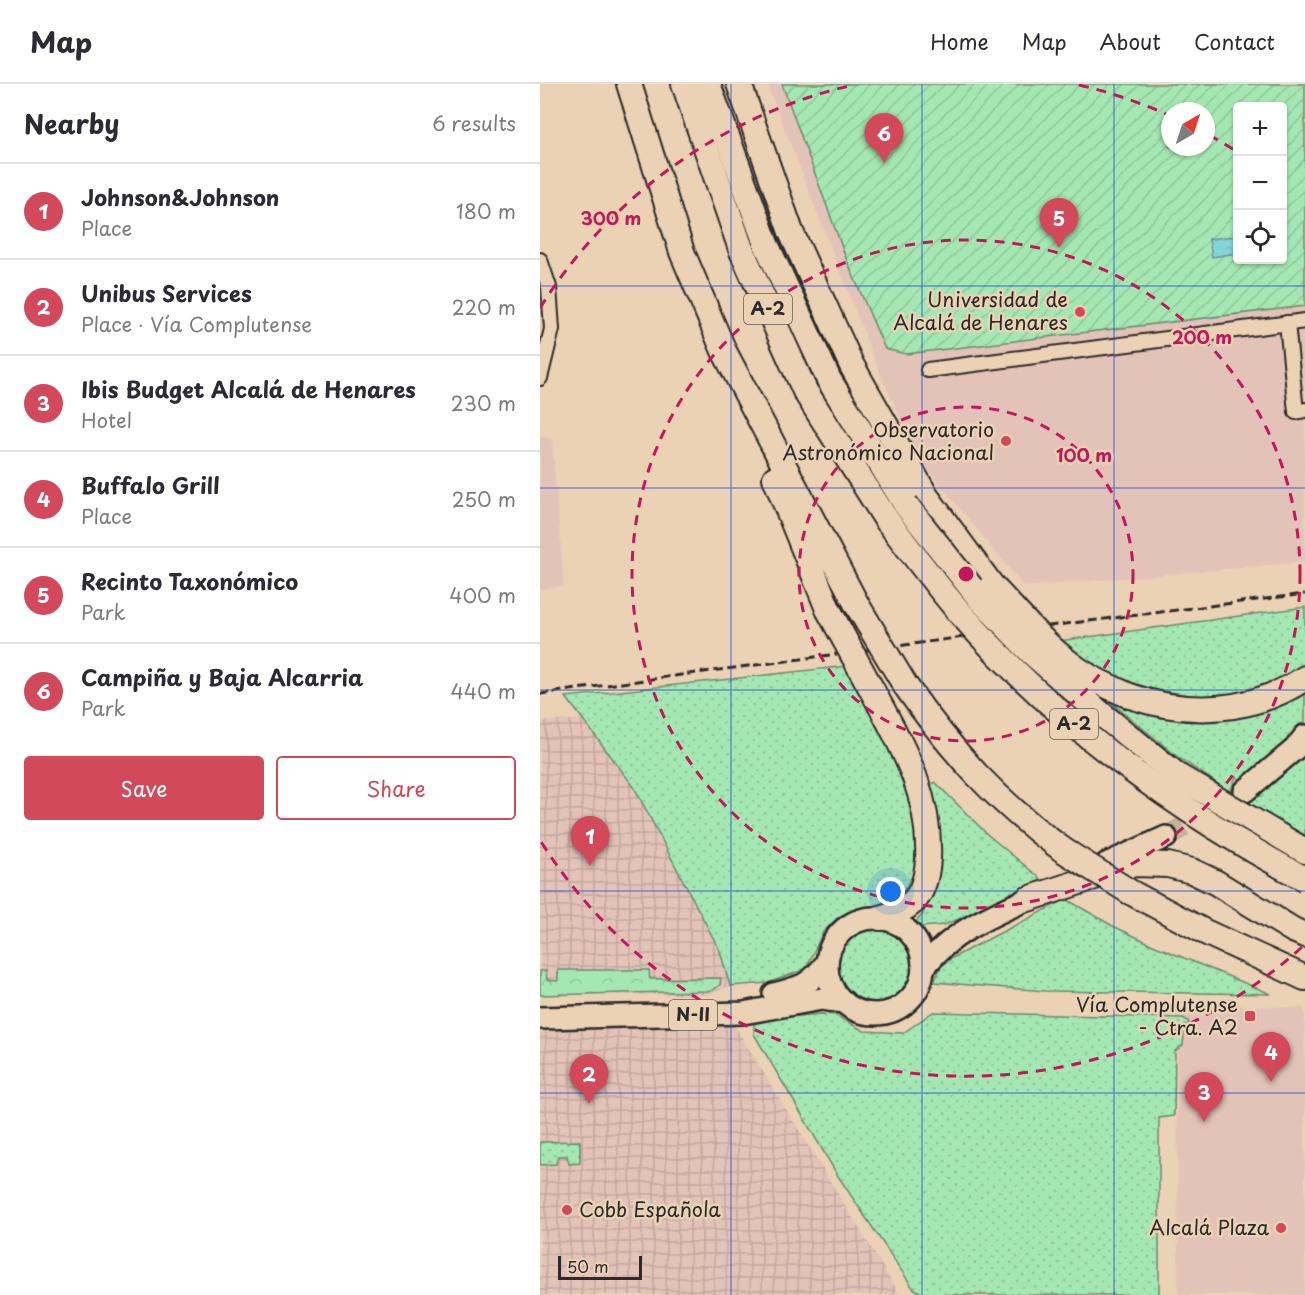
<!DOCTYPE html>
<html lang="en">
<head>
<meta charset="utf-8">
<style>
	:root { --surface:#fff; --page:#f7f7f7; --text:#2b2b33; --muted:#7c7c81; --line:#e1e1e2; --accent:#d1495b }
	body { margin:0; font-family:"Playpen Sans",sans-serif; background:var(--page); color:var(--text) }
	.controls { position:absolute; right:18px; top:18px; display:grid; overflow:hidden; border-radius:6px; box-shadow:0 2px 4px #0004 }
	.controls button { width:54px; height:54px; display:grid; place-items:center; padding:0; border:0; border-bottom:2px solid var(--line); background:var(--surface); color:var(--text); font:30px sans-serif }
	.compass { position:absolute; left:621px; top:18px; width:54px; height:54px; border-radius:50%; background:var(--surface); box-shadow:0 2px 4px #0004; rotate:39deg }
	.scale { position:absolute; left:18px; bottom:15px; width:84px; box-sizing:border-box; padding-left:6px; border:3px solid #2b2b2b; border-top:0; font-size:16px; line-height:21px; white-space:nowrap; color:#2b2b2b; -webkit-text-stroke:4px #ecd2b4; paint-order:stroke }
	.you { position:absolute; left:351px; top:808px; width:21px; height:21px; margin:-15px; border:4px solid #fff; border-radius:50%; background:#1a73e8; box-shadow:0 0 0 9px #1a73e833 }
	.badge { display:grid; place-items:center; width:39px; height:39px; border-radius:50%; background:var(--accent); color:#fff; font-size:20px; font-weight:700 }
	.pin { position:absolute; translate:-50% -50px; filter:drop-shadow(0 2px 3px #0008) }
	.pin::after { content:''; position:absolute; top:32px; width:21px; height:18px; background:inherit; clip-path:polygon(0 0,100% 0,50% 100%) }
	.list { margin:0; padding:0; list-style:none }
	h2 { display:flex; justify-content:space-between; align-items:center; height:78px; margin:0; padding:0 24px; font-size:26px }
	h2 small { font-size:20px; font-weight:400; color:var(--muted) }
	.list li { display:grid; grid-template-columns:39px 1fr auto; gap:18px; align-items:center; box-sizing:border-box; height:96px; padding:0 24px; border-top:2px solid var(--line) }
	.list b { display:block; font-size:22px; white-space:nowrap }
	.list p { margin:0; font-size:20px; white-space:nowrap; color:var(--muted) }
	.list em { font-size:20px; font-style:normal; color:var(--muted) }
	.actions { display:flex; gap:12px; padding:18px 24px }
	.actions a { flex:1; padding:14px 0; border:2px solid var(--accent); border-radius:6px; text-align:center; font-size:21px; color:var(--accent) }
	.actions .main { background:var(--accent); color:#fff }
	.icon { flex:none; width:33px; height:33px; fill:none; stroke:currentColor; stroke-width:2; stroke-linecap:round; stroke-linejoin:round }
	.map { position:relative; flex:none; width:765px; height:1211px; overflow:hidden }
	header { display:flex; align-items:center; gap:36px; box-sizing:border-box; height:84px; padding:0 30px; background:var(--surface); border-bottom:2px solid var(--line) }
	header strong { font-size:28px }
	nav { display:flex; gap:33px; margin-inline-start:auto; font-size:21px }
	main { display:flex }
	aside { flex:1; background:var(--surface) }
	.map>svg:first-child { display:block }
	.built { fill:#e3c3b8; fill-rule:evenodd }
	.industrial { fill:url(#industrial-grid) }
	.grass { fill:url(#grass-dots); stroke:#68896e; stroke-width:1.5 }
	.forest { fill:url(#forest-crowns); stroke:#68896e; stroke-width:1.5 }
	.garden { fill:url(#garden-furrows); stroke:#68896e; stroke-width:1.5; fill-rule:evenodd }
	.water { fill:url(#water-ripples); stroke:#609095; stroke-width:1.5 }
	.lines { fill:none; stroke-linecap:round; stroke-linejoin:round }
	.primary-tunnel { stroke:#c5b199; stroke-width:21; stroke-dasharray:21 10; stroke-linecap:butt }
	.street-casing { stroke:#2b2b2b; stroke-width:18 }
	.primary-casing { stroke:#2b2b2b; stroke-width:26 }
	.highway-casing { stroke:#2b2b2b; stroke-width:28 }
	.street { stroke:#ecd2b4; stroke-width:14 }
	.primary { stroke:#ecd2b4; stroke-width:21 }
	.highway { stroke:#ecd2b4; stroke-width:24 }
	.rail { stroke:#2b2b2b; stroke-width:3; stroke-dasharray:9 4.5; stroke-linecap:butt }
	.highway-bridge-casing { stroke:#2b2b2b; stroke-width:28; stroke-linecap:butt }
	.highway-bridge { stroke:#ecd2b4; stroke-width:24 }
	.grid { fill:none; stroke:#1d4ed8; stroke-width:1.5; stroke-opacity:0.55 }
	.ring { fill:none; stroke:#c2185b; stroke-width:3; stroke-dasharray:10 8 }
	.poi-dot { fill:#d1495b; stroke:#ecd2b4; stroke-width:2 }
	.labels { text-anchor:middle; stroke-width:5; stroke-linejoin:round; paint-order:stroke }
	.shield { fill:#ecd2b4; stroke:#655d54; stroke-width:1.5 }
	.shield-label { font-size:18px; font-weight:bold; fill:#2b2b2b }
	.poi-label { font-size:20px; fill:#2b2b2b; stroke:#ecd2b4; text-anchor:end }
	.centre { fill:#c2185b; stroke:#ecd2b4; stroke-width:3 }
	.ring-label { font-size:18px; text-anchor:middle; font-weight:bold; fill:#c2185b; stroke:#ecd2b4; stroke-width:5; stroke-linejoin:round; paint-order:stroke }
</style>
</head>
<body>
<header>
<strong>Map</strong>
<nav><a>Home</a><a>Map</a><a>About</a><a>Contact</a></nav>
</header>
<main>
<aside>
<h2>Nearby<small>6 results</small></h2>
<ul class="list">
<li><span class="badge">1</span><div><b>Johnson&amp;Johnson</b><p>Place</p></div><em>180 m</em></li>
<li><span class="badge">2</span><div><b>Unibus Services</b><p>Place · Vía Complutense</p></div><em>220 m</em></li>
<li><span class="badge">3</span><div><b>Ibis Budget Alcalá de Henares</b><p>Hotel</p></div><em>230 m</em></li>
<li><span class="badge">4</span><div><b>Buffalo Grill</b><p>Place</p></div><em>250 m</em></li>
<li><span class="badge">5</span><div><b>Recinto Taxonómico</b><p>Park</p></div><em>400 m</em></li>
<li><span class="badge">6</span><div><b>Campiña y Baja Alcarria</b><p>Park</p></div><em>440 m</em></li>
</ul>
<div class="actions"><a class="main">Save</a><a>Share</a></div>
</aside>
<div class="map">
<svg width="765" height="1211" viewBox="0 0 765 1211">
	<defs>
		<pattern id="industrial-grid" width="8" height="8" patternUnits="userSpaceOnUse" patternTransform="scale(1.5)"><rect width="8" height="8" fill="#e3c3b8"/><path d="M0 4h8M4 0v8" fill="none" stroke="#c3a89e"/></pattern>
		<pattern id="grass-dots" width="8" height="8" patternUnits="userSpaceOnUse" patternTransform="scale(1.5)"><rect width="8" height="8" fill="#a5e7b2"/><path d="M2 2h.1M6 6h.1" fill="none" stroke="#8ec699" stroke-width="1.8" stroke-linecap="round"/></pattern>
		<pattern id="forest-crowns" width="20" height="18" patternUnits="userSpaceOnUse" patternTransform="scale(1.5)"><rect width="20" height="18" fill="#a5e7b2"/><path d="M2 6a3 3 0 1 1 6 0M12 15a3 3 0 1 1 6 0" fill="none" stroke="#8ec699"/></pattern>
		<pattern id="garden-furrows" width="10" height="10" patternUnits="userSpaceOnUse" patternTransform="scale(1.5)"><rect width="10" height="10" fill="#a5e7b2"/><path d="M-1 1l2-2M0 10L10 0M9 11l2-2" fill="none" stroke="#8ec699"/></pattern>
		<pattern id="water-ripples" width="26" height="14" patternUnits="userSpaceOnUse" patternTransform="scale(1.5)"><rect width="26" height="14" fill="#83d4db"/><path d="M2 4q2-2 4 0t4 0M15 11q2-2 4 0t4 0" fill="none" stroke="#71b6bc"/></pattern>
	</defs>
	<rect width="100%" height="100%" fill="#ecd2b4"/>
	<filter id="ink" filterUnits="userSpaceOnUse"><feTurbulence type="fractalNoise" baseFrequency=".0167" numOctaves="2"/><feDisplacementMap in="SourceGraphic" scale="12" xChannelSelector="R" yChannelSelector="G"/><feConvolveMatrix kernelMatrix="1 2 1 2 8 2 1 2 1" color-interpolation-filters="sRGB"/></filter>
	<g filter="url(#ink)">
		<g class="built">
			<path d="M 227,0 L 765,0 L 765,478 L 484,503 L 377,372 L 336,280 ZM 698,22 L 742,22 L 742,176 L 698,176 ZM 630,27 L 666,27 L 666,63 L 630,63 Z"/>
			<polygon points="0,353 12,355 24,502 0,505"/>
			<polygon points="691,921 765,924 765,1211 638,1211 637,929"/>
		</g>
		<g class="industrial">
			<polygon points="43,635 94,703 180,867 190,902 166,911 0,910 0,638"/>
			<polygon points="193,939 360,1211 0,1211 0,941"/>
		</g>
		<g class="grass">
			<polygon points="765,523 765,584 722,605 659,615 604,607 551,584 519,557"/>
			<polygon points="307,582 355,669 379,737 376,786 361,811 349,819 315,825 298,833 283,848 266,885 228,899 190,902 180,867 94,703 26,613"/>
			<polygon points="551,602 592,620 765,604 765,642 701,697 696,692 690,708 638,673"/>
			<polygon points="765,667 765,752 705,717 721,712 716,707"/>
			<polygon points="395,698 448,751 506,799 404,841 382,843 375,839 383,830 390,809 388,704"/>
			<polygon points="526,815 571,841 613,861 731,910 505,907 394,898 401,883 412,874"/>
			<circle cx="336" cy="884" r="39"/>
			<polygon points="393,928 643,934 648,937 649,940 645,941 643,961 635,967 634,1032 619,1034 619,1211 384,1211 373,1204 298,1092 214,950 214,942 217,936 281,930 295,931 324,947 363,949"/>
			<polygon points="40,1057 40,1079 29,1080 27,1072 18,1072 16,1080 0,1081 0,1058"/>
		</g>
		<polygon class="forest" points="18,886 109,886 110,895 181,894 180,901 171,907 0,911 0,887 6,887 7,896 18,897"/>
		<path class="garden" d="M 242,0 L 765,0 L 765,222 L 366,270 L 345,265 L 307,177 ZM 698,22 L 742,22 L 742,176 L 698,176 ZM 630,27 L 666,27 L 666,63 L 630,63 Z"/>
		<polygon class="water" points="697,152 697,169 672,173 669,155"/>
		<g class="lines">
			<polyline class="primary-tunnel" points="626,753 673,725"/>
			<defs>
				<g id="street">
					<polyline points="0,176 9,203 12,245 0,294"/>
					<polyline points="747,239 756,328 765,326"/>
					<polyline points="388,286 765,237"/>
				</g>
				<g id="primary">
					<polyline points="705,707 755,665 765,652"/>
					<polyline points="566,780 626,753"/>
					<circle cx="335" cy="882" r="48"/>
					<path d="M 383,885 C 411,846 459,828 502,809"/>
					<path d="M 234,910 C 262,903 270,901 287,878"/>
					<polyline points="0,934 203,929 282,915 304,918"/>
				</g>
				<g id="highway">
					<polyline points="89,0 142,168 184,267 317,521"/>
					<polyline points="144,0 201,165 265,307 346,435"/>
					<polyline points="168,0 226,160 289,296 366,421"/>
					<polyline points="199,0 251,148 312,282 386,412 452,502"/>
					<polyline points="235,394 288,525"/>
					<path d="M 365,601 C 411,667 457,718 523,766"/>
					<path d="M 332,606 C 362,662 391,710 388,775 C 387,790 384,807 373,818 C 363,827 352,830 340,834"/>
					<path d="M 590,612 C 648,632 713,629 765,594"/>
					<polyline points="590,808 667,849 765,894"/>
					<polyline points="488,815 594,780 628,781 652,787 675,798 753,846 765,851"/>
				</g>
			</defs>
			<use href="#street" class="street-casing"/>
			<use href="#primary" class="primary-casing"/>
			<use href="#highway" class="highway-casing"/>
			<use href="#street" class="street"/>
			<use href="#primary" class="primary"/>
			<use href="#highway" class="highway"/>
			<polyline class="rail" points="0,610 469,547 765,510"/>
			<defs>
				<g id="highway-bridge">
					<polyline points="366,421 441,516 491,568 560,629 638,692 765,767"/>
					<path d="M 346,435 C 371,467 395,500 422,531 C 518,640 637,727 765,795"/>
					<path d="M 452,502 C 477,528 502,559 532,581 C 550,595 570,603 590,612"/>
					<polyline points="317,521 365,601"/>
					<polyline points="288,525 332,606"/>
					<polyline points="523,766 590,808"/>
				</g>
			</defs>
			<use href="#highway-bridge" class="highway-bridge-casing"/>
			<use href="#highway-bridge" class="highway-bridge"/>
		</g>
	</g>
	<path class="grid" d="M 191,0 L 191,1211M 382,0 L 382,1211M 574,0 L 574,1211M 0,202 L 765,202M 0,404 L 765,404M 0,606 L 765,606M 0,807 L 765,807M 0,1009 L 765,1009"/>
	<g class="ring">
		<circle cx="426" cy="490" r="167"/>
		<circle cx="426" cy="490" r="334"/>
		<path d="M762 863A502 502 0 0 1 0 756M0 224A502 502 0 0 1 313 1M539 1A502 502 0 0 1 626 30M669 51A502 502 0 0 1 696 67"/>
	</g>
	<g class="poi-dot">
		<circle cx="540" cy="228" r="6"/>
		<circle cx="466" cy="357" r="6"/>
		<rect x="704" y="926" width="12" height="12" rx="3"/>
		<circle cx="27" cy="1126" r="6"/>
		<circle cx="741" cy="1144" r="6"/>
	</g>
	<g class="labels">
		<g class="shield">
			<rect x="204" y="210" width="48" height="30" rx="4.5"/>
			<rect x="510" y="625" width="48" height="30" rx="4.5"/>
			<rect x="129" y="916" width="48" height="30" rx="4.5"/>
		</g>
		<g class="shield-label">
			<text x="228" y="231">A-2</text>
			<text x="534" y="646">A-2</text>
			<text x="153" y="937">N-II</text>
		</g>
		<g class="poi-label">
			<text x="528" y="223">Universidad de<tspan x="528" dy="23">Alcalá de Henares</tspan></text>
			<text x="454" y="353">Observatorio<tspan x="454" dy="23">Astronómico Nacional</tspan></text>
			<text x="698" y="928">Vía Complutense<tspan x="698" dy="23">- Ctra. A2</tspan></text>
			<text x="39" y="1133" text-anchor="start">Cobb Española</text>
			<text x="729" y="1151">Alcalá Plaza</text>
		</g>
	</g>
	<circle cx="426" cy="490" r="9" class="centre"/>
	<g class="ring-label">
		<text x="71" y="141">300 m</text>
		<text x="662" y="260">200 m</text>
		<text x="544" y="378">100 m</text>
	</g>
</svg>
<div class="controls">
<button>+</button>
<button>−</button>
<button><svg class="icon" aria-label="locate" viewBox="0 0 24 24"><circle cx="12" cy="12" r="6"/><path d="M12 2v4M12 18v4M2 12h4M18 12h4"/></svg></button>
</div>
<svg class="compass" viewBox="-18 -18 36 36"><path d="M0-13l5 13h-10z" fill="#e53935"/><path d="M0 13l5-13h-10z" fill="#7c7c81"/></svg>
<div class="scale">50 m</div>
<div class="you"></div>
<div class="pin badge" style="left:50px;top:782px">1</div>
<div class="pin badge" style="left:49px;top:1020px">2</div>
<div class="pin badge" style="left:664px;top:1038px">3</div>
<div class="pin badge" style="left:731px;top:998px">4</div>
<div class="pin badge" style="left:519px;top:164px">5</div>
<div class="pin badge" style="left:344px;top:79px">6</div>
</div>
</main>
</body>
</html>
